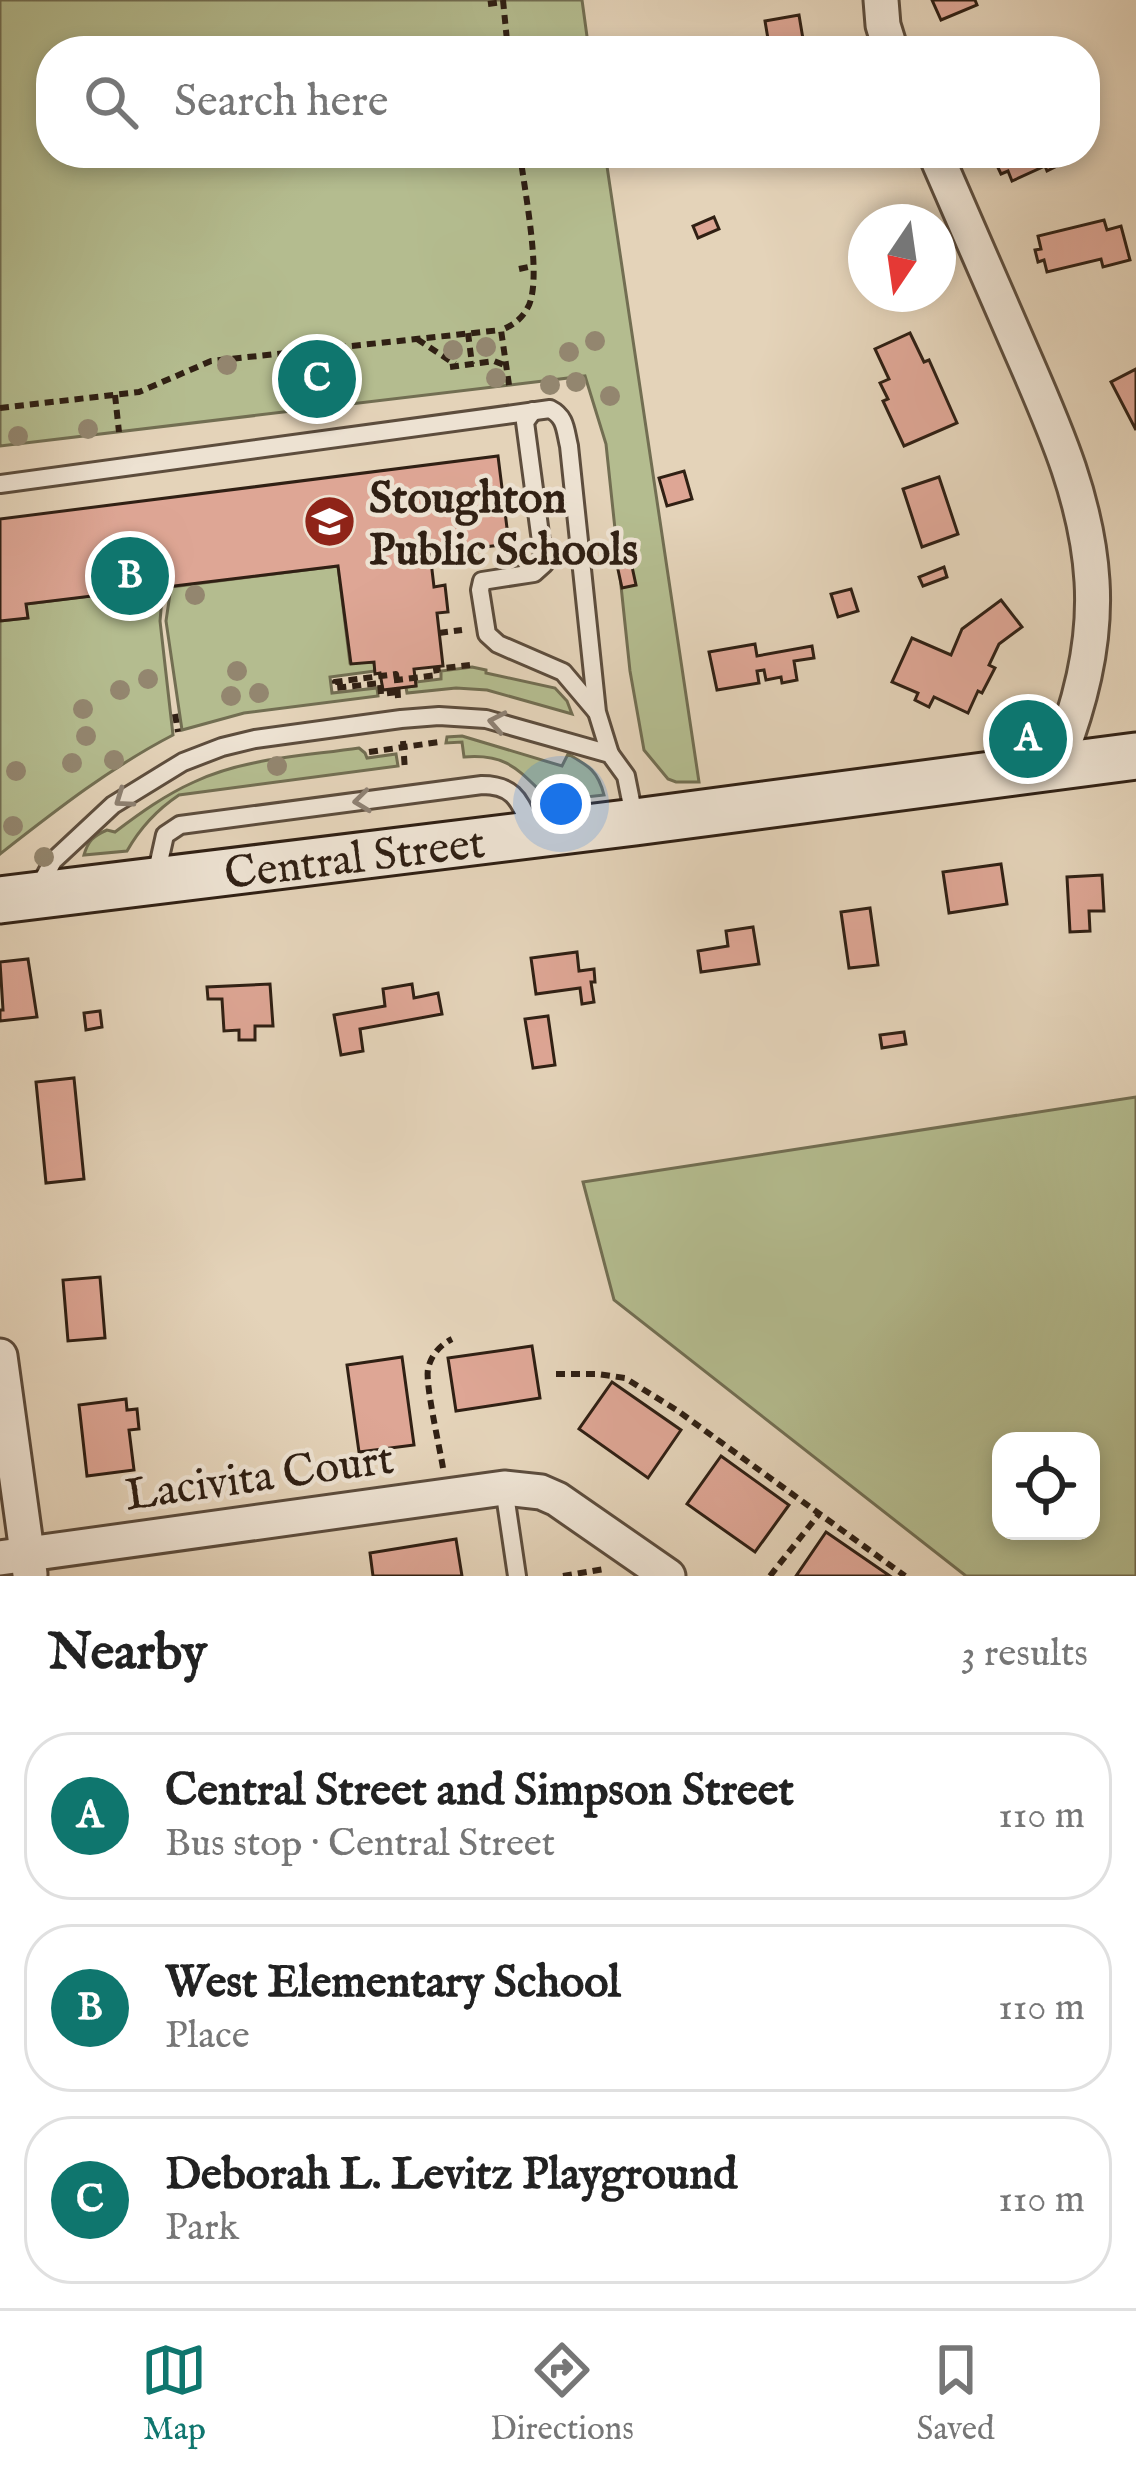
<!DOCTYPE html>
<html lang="en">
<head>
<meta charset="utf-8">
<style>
	:root { --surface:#fff; --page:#f6f6f6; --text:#222; --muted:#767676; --line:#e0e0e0; --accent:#0f766e }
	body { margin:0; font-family:"IM FELL English",serif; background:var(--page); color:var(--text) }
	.controls { position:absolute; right:36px; bottom:36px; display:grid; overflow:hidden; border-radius:24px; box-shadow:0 6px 18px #0003 }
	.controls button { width:108px; height:108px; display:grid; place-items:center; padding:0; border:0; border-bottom:3px solid var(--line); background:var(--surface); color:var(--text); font:60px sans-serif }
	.compass { position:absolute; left:848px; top:204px; width:108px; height:108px; border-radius:50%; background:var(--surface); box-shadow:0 6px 18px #0003; rotate:193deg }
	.you { position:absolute; left:561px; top:804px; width:42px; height:42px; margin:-30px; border:9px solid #fff; border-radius:50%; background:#1a73e8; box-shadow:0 0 0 18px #1a73e833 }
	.badge { display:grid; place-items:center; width:78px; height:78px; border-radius:50%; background:var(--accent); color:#fff; font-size:39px; font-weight:700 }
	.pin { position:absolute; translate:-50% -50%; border:6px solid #fff; box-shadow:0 3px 12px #0006 }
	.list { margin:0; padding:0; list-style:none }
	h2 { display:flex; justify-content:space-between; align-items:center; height:156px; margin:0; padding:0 48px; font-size:51px }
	h2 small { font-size:39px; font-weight:400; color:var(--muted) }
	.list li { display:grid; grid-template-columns:78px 1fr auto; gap:36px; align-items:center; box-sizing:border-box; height:168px; margin:0 24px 24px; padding:0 24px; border:3px solid var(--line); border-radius:48px }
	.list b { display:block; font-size:45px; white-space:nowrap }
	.list p { margin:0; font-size:39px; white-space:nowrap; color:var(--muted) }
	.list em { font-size:39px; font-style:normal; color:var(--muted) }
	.icon { flex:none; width:66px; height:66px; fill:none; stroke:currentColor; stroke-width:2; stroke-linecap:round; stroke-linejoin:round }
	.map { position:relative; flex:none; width:1136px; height:1576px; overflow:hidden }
	.search { position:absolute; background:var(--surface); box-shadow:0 6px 18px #0003; left:36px; right:36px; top:36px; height:132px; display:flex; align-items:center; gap:30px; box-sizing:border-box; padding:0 42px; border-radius:48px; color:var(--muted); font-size:45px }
	.sheet { height:732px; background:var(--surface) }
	nav { display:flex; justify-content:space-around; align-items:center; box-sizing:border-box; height:168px; border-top:3px solid var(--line); background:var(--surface); font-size:33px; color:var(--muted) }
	nav a { display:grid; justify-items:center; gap:6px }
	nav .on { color:var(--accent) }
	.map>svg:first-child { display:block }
	.green { fill:#b4bc8f; stroke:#726e52; stroke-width:3; fill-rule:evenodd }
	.building { fill:#dea695; stroke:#302014; stroke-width:3 }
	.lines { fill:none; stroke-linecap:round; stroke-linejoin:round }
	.service-casing { stroke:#5d4d3d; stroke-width:22 }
	.minor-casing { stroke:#5d4d3d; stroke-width:39 }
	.secondary-casing { stroke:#302014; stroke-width:51 }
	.path { stroke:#302014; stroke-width:6; stroke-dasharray:9 6; stroke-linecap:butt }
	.service { stroke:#ede2d2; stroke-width:16 }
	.minor { stroke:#ede2d2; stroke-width:33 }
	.secondary { stroke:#ede2d2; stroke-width:45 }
	.tree { fill:#93866f }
	.oneway { stroke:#8e8173 }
	.labels { text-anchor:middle; stroke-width:9; stroke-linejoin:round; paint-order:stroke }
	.poi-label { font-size:45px; font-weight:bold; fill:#302014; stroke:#ede2d2; text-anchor:start }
	.street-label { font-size:45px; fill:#302014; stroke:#ede2d2 }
</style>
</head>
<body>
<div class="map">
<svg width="1136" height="1576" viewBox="0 0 1136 1576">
	<rect width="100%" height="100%" fill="#e4d3b9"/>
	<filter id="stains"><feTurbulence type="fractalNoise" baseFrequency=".00167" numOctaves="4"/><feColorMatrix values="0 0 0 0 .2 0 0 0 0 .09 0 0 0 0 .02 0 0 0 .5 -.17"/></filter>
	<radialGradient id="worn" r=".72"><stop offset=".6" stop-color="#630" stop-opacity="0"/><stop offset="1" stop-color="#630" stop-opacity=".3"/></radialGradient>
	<g class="green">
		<polygon points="0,0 582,0 589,51 51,51 51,153 605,153 699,782 676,782 668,779 644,750 630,671 606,444 585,376 0,446"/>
		<polygon points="338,566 350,663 374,662 375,671 330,677 332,693 377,688 378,696 244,713 182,730 166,621 171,587"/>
		<path d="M 163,587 L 160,621 L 173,735 C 111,767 55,811 0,854 L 0,621 L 27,618 L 26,604 Z"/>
		<polygon points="472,667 486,670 486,673 555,688 567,701 572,714 487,690 456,688 407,693 406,687 416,686 416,682 441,679 441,671"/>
		<path d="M 462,736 L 562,766 L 568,754 C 589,766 598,771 604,795 L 551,801 C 520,773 510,753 464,757 L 462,742 L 446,743 L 447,737 Z"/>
		<path d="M 359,748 L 365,753 L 367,758 L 396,754 L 398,766 L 179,795 C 158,809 140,828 127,851 L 84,855 C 88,841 93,836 107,830 L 115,832 C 140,813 165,795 194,782 C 244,758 305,756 359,748 Z"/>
		<path d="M 1136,1097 L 1136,1576 L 966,1576 L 614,1300 L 583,1182 ZM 1001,1441 L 1091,1441 L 1091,1531 L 1001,1531 Z"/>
	</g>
	<g class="building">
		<polygon points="932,0 975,0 977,5 941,20"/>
		<polygon points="799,15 805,51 770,51 765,21"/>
		<polygon points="1000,153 1065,153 1065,155 1057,159 1059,165 1047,171 1045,166 1012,181 1008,171 1001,174 994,159 1001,156"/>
		<polygon points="714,217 719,229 698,238 693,226"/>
		<polygon points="1104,220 1107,230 1121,226 1130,260 1103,267 1101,259 1047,272 1044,260 1038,262 1035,250 1041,249 1038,236"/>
		<polygon points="866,247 866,273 859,276 850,256"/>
		<polygon points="910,333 924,362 929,360 957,423 904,446 883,401 888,399 880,383 889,379 875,349"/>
		<polygon points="1136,369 1136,430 1111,382"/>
		<polygon points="498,456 509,544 475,548 475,560 458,561 456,551 430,553 434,587 445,585 448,612 437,613 443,666 414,669 416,686 383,690 380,673 375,674 374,662 351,664 338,566 26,604 28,618 0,621 0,519"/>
		<polygon points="684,471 692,499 667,506 659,478"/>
		<polygon points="939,477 958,534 922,547 903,489"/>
		<polygon points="631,562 636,585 622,588 617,565"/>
		<polygon points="944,567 947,577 923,586 919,577"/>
		<polygon points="851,589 858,611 838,617 831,594"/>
		<polygon points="1001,600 1022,627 999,644 989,665 995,668 982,693 978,691 968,713 934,697 929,707 915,700 918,693 892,682 912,638 951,655 962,629"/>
		<polygon points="755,644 757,656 812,646 814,658 794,661 797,680 782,683 781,677 766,680 764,670 757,671 759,683 717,690 709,652"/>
		<polygon points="1001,864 1007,904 949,913 943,872"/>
		<polygon points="1102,875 1104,911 1089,911 1090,931 1070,932 1067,877"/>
		<polygon points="870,908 878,965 849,968 841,912"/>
		<polygon points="753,927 759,964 701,972 698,951 728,946 726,931"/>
		<polygon points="577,952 579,971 594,969 595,982 591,982 594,1002 582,1004 580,988 536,994 531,958"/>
		<polygon points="28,959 37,1017 0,1021 0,1010 3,1010 0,962"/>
		<polygon points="270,984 273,1026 255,1026 255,1040 239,1040 239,1030 224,1031 222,999 208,999 207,987"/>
		<polygon points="412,984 414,998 438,993 442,1014 360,1029 363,1051 341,1055 334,1015 385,1006 383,989"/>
		<polygon points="100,1011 102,1027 86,1030 84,1013"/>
		<polygon points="548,1016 555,1065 533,1068 525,1019"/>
		<polygon points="904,1032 906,1044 882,1048 880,1035"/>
		<polygon points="74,1078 84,1179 46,1183 36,1082"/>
		<polygon points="100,1277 105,1338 68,1341 63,1280"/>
		<polygon points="532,1346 540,1398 456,1411 448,1358"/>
		<polygon points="402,1357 414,1445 359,1452 347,1365"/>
		<polygon points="612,1382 681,1430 648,1478 579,1429"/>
		<polygon points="126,1399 127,1410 137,1409 139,1429 129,1430 134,1470 87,1476 79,1405"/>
		<polygon points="721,1456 789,1505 755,1552 687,1504"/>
		<polygon points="826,1532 890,1576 796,1576"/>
		<polygon points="456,1539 462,1576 373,1576 370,1553"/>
	</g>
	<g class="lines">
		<defs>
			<g id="service">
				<polyline points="533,411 525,422 544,564 534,573 482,581 480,590 487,634 498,644 563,672 596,711"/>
				<path d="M 0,484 L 550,409 C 566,417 565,430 569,446 L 597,712 L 610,754"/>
				<path d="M 155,880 L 165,835 L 180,825 L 482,785 C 518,785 520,805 534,833"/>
				<polyline points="38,889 53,861 113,805 183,762 222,747 255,739 401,719 439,716 486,719 610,754 626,776 635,821"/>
				<polyline points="504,1488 517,1576"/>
			</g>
			<g id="minor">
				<polyline points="881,0 883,25 891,51"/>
				<path d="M 935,153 C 963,217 991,282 1019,346 C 1052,422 1087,497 1092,581 C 1096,646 1079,708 1055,768"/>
				<polyline points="0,1356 30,1574"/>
				<polyline points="0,1558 504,1488 541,1492 557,1499 668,1576"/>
			</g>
			<g id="secondary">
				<path id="s1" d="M 0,900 L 635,822 L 1136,756"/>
			</g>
		</defs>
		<use href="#service" class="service-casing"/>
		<use href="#minor" class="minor-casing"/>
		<use href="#secondary" class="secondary-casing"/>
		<g class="path">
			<polyline points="503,0 508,51"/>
			<polyline points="488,4 503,2"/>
			<polyline points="519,269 533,266"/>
			<polyline points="468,333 472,364"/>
			<polyline points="417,339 455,364"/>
			<polyline points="450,367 494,361 504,365"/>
			<path d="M 509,385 L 501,330 C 514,325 523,318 529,305 C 542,275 524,189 520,153"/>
			<polyline points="115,395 119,432"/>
			<polyline points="0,408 139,392 211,361 501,330"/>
			<polyline points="439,633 462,630"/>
			<polyline points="397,680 396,674 335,682 336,688 380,683 381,694 398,692"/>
			<polyline points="398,698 397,680 437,675 436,669 470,665"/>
			<polyline points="175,714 178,732"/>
			<polyline points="403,741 405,771"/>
			<polyline points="369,752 439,742"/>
			<polyline points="556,1374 598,1374 625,1378 678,1411 905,1576"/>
			<path d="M 443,1468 C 440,1449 425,1384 428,1369 C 431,1355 440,1345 452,1339"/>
			<polyline points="563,1576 604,1569"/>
			<polyline points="770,1576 819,1514"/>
		</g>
		<use href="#service" class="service"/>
		<use href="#minor" class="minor"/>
		<use href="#secondary" class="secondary"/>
	</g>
	<g class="tree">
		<circle cx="595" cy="341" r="10"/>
		<circle cx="486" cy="347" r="10"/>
		<circle cx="453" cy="350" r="10"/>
		<circle cx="330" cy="352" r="10"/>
		<circle cx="569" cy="352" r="10"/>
		<circle cx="227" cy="365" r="10"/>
		<circle cx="496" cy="378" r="10"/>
		<circle cx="576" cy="382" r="10"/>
		<circle cx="550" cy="385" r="10"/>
		<circle cx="610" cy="396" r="10"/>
		<circle cx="88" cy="429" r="10"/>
		<circle cx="18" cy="436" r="10"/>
		<circle cx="195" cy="595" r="10"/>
		<circle cx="237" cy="671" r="10"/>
		<circle cx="148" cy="679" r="10"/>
		<circle cx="120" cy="690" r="10"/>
		<circle cx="259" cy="693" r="10"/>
		<circle cx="231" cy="696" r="10"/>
		<circle cx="83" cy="709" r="10"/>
		<circle cx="86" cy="736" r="10"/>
		<circle cx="114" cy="760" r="10"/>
		<circle cx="72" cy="763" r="10"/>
		<circle cx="277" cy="766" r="10"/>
		<circle cx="16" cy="771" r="10"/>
		<circle cx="13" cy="826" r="10"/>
		<circle cx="44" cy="857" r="10"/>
	</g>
	<defs><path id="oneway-chevron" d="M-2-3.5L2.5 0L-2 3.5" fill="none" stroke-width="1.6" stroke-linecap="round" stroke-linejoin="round" transform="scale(3)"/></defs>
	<g class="oneway">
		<use href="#oneway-chevron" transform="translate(497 722) rotate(-169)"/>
		<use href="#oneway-chevron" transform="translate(123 799) rotate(145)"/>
		<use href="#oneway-chevron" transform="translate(362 801) rotate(173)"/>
	</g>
	<defs>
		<symbol id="school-disc" viewBox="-11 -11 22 22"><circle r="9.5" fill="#8f2418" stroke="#ede2d2"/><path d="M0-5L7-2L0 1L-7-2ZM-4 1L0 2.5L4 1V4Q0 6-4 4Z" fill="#fff"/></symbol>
	</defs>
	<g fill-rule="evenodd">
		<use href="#school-disc" x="300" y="492" width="59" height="59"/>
	</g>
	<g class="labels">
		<g class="poi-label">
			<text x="369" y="512">Stoughton<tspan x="369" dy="52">Public Schools</tspan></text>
		</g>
		<g class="street-label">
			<text dy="16" stroke="none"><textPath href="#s1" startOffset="357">Central Street</textPath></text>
			<text transform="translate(259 1475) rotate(-8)" y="16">Lacivita Court</text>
		</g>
	</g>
	<rect width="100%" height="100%" filter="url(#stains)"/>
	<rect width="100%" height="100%" fill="url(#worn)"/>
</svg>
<div class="controls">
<button><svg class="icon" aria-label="locate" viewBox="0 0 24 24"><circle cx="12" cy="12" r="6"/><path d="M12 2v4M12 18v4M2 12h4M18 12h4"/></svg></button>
</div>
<svg class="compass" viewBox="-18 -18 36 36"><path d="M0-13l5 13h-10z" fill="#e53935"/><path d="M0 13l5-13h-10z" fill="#767676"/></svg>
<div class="you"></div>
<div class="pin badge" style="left:1028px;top:739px">A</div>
<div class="pin badge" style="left:130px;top:576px">B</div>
<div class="pin badge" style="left:317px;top:379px">C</div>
<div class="search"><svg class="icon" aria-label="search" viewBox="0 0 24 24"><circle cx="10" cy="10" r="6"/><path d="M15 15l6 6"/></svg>Search here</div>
</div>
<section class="sheet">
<h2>Nearby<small>3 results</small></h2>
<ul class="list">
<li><span class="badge">A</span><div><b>Central Street and Simpson Street</b><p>Bus stop · Central Street</p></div><em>110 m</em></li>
<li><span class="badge">B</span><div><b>West Elementary School</b><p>Place</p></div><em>110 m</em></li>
<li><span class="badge">C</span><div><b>Deborah L. Levitz Playground</b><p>Park</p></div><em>110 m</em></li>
</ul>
</section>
<nav>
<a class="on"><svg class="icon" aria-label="map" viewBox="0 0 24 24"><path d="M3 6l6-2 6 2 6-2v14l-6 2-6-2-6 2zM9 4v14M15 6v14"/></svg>Map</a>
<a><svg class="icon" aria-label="directions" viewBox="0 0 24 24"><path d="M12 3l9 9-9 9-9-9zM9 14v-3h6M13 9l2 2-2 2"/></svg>Directions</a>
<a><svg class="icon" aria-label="saved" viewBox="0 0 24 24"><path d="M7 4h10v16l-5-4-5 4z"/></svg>Saved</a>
</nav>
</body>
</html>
